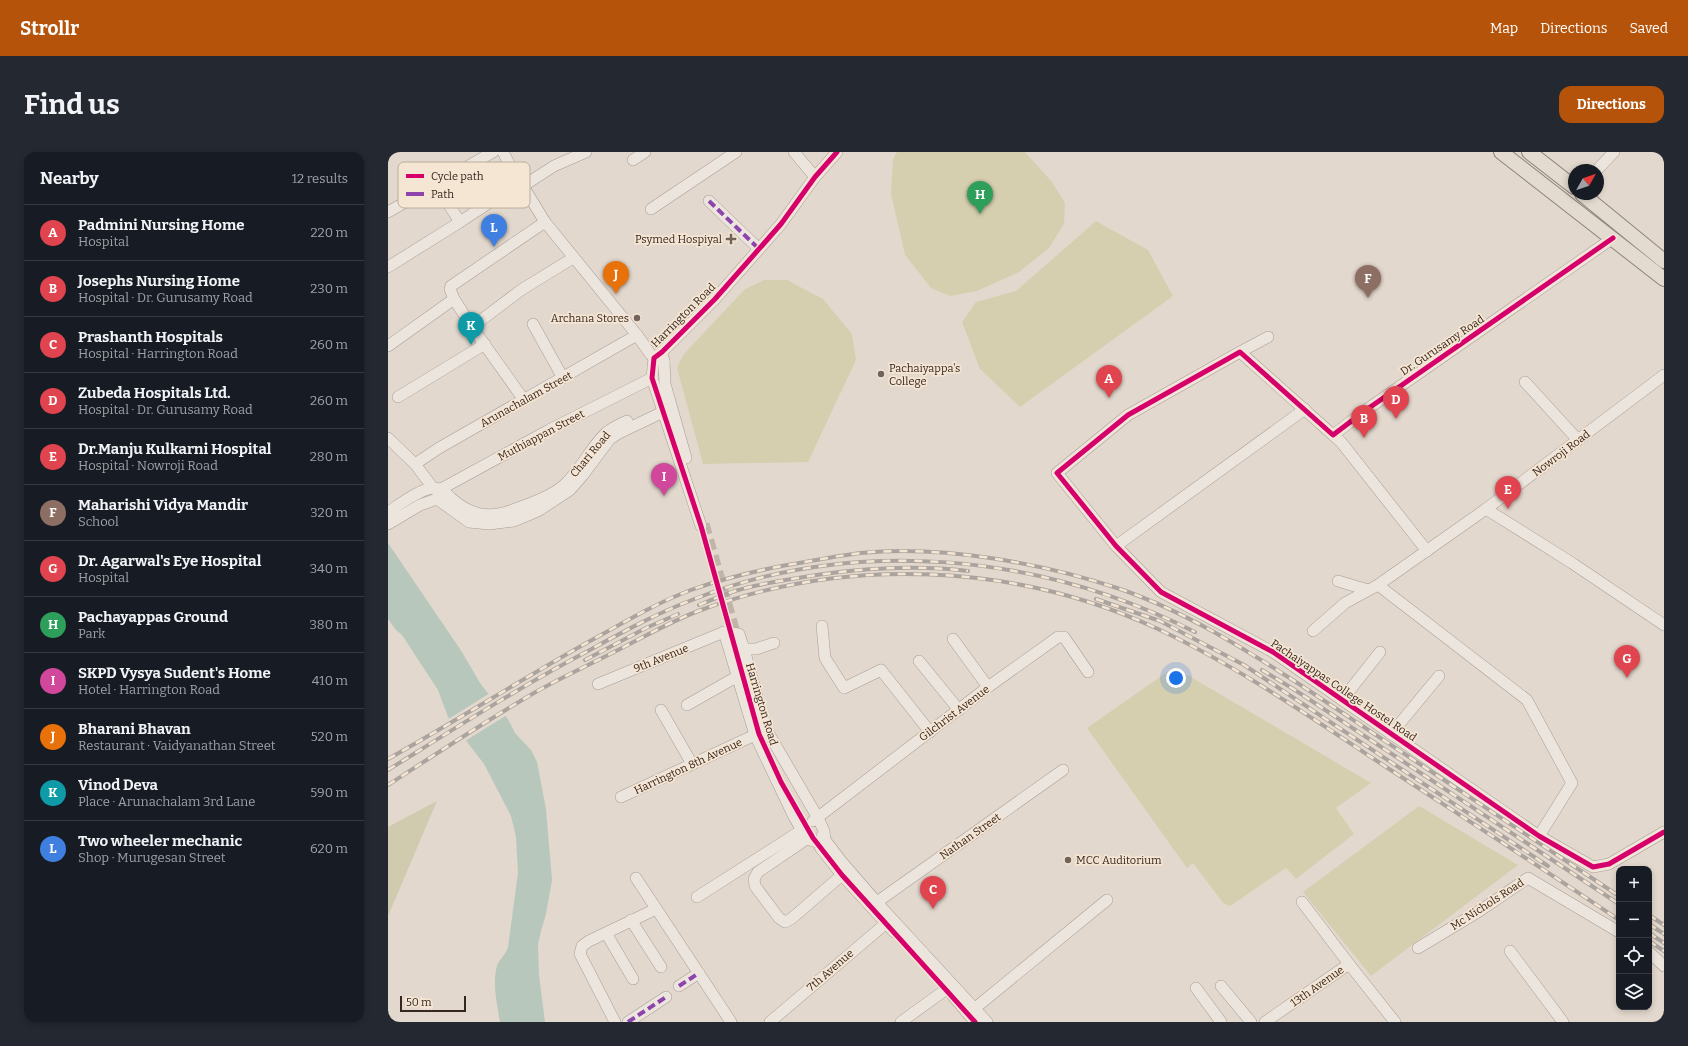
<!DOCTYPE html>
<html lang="en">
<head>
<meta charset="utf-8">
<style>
	:root { --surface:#171b24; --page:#242831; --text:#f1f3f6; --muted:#9ea1a6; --line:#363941; --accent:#b45309 }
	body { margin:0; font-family:Bitter,serif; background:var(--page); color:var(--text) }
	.controls { position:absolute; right:12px; bottom:12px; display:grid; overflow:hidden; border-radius:8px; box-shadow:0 2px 6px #0003 }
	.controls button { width:36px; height:36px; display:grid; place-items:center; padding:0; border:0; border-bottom:1px solid var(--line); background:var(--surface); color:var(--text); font:20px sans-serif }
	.compass { position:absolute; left:1180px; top:12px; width:36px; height:36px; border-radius:50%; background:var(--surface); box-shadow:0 2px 6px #0003; rotate:50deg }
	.scale { position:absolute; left:12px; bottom:10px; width:66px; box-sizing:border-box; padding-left:4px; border:2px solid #37261e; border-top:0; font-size:11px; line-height:14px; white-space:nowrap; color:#37261e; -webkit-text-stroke:3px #f5e5d3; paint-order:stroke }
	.you { position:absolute; left:788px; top:526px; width:14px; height:14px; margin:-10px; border:3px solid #fff; border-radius:50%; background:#1a73e8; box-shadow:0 0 0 6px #1a73e833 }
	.badge { display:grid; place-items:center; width:26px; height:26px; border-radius:50%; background:var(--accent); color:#fff; font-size:13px; font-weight:700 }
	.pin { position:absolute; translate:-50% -33px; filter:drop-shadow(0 1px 2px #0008) }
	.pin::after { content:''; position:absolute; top:21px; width:14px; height:12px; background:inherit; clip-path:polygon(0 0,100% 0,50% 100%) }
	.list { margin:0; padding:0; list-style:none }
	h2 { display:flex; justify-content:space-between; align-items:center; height:52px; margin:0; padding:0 16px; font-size:17px }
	h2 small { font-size:13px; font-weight:400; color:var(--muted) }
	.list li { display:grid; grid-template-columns:26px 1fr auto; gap:12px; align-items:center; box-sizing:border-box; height:56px; padding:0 16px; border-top:1px solid var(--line) }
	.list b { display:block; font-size:15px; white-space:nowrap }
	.list p { margin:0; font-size:13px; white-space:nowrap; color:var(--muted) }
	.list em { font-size:13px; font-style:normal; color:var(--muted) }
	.icon { flex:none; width:22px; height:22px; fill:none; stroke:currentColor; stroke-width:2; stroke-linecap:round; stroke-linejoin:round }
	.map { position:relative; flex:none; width:1276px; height:870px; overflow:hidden; border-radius:12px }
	header { display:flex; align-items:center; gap:24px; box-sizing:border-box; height:56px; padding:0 20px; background:var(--accent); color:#fff }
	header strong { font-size:19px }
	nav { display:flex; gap:22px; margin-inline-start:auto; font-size:14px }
	.intro { display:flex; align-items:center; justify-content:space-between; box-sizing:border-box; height:96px; padding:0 24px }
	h1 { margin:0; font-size:28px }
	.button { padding:10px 18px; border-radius:12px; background:var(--accent); color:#fff; font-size:14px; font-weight:700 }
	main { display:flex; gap:24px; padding:0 24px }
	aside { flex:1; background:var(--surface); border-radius:12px; box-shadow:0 2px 6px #0003 }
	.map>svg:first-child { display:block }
	.green { fill:#d6cfaf }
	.cemetery { fill:#d0caaf }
	.water { fill:#b8c7bb }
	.pier { fill:#e3d8cd }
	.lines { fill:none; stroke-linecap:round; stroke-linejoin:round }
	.minor-tunnel { stroke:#c1b4aa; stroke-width:11; stroke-dasharray:11 5.5; stroke-linecap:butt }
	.minor-casing { stroke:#a89e96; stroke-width:12 }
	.major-casing { stroke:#8e847d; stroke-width:16 }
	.minor { stroke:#ece5de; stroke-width:11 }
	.major { stroke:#e3dad0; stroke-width:14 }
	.rail-casing { stroke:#aba49e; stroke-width:4 }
	.rail { stroke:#f5e5d3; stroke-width:2.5; stroke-dasharray:8; stroke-linecap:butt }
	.quiet { stroke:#8e44ad; stroke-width:4; stroke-dasharray:8 4; stroke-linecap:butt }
	.cycleway-casing { stroke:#f5e5d3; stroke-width:8 }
	.cycleway { stroke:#d6006c; stroke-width:5 }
	.poi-dot { fill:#73645b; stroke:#f5e5d3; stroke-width:1.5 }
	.labels { text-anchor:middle; stroke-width:3.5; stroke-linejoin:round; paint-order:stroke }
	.poi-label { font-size:11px; fill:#37261e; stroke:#f5e5d3; text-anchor:end }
	.street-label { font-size:11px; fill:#37261e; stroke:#f5e5d3 }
	.key { fill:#f5e5d3; stroke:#bcac9d; stroke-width:1 }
	.key-label { font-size:11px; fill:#37261e }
</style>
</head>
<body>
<header>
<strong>Strollr</strong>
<nav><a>Map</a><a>Directions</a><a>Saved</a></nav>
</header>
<div class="intro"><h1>Find us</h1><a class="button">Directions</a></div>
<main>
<aside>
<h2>Nearby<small>12 results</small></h2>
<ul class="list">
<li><span class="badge" style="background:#e0444e">A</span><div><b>Padmini Nursing Home</b><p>Hospital</p></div><em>220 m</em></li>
<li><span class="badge" style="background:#e0444e">B</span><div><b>Josephs Nursing Home</b><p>Hospital · Dr. Gurusamy Road</p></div><em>230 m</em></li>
<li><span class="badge" style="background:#e0444e">C</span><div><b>Prashanth Hospitals</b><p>Hospital · Harrington Road</p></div><em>260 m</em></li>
<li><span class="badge" style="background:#e0444e">D</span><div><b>Zubeda Hospitals Ltd.</b><p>Hospital · Dr. Gurusamy Road</p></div><em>260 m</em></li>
<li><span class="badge" style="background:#e0444e">E</span><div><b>Dr.Manju Kulkarni Hospital</b><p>Hospital · Nowroji Road</p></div><em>280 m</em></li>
<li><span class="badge" style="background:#8d6e63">F</span><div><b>Maharishi Vidya Mandir</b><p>School</p></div><em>320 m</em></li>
<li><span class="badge" style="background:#e0444e">G</span><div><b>Dr. Agarwal's Eye Hospital</b><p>Hospital</p></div><em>340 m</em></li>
<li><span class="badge" style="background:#2e9e5b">H</span><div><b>Pachayappas Ground</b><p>Park</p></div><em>380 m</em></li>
<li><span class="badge" style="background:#d1479c">I</span><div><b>SKPD Vysya Sudent's Home</b><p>Hotel · Harrington Road</p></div><em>410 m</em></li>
<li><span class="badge" style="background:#e8710a">J</span><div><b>Bharani Bhavan</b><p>Restaurant · Vaidyanathan Street</p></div><em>520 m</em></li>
<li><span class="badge" style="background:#0f9aa8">K</span><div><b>Vinod Deva</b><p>Place · Arunachalam 3rd Lane</p></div><em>590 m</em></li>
<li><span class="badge" style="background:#3f7fe0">L</span><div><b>Two wheeler mechanic</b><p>Shop · Murugesan Street</p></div><em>620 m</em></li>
</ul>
</aside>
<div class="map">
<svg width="1276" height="870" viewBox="0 0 1276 870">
	<rect width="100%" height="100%" fill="#e3d8cd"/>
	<g class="green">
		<polygon points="509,0 637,0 664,30 677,51 676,72 661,96 631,120 589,139 562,144 543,136 517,103 503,42 505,7"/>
		<polygon points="708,69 760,98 785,144 632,255 592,217 574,170 588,150 628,139"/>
		<polygon points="376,128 399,128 435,147 464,182 468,208 420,310 315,312 289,216 295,203 357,137"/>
		<polygon points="786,515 983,631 948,656 966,682 908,727 898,716 842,754 835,751 805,711 799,716 699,576"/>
		<polygon points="1031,654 1130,713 983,824 915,740"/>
	</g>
	<polygon class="cemetery" points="49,649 0,764 0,675"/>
	<path class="water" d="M 0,391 L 74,500 L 92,531 L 120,567 L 127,581 L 143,598 L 149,610 L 158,657 L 164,728 L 158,762 L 153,779 L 150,792 L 151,823 L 157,870 L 112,870 C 109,852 104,831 109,814 C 111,807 118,803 120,795 L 130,721 L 128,685 L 123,664 L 96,612 L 60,565 L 50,538 L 14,483 L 8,478 L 0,467 Z"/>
	<polygon class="pier" points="102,541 119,563 77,589 59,568"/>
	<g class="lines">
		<polyline class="minor-tunnel" points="316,372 350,491"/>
		<defs>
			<g id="minor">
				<polyline points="115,0 131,31 135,34 157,70 249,183 263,203 276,209"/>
				<polyline points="406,0 427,25"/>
				<polyline points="245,8 257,0"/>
				<polyline points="1209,18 1226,0"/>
				<polyline points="48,33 72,70"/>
				<polyline points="135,34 166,14 198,0"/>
				<polyline points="321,49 371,97"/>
				<polyline points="263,57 348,0"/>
				<polyline points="0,60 105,0"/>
				<polyline points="1225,86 978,258 945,283 852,200 740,263 669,321 728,394 773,440 885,500 1151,684 1205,715 1221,712 1276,680"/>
				<polyline points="0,115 72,70 131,31"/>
				<polyline points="145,172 175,226"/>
				<polyline points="84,175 133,138 185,106"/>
				<polyline points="0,194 66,147"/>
				<polyline points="852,200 880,185"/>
				<polyline points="274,202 276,209 277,232 298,306"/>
				<polyline points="1137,230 1190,288"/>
				<polyline points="10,245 97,192"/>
				<polyline points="136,248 84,175 66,147 62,137 63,134 157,70"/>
				<polyline points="945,283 953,290 1039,399"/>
				<polyline points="0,286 27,312 45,336"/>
				<polyline points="27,312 51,296 249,183"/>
				<polyline points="50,343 53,337 161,278 264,226"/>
				<polyline points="1098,357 1184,411 1276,473"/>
				<path d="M 0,360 C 11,353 33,336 46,336 C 53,336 58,341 63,346 C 81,362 99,367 122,359 C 138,353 163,345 176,333 C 193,318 202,296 218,281 C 225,275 232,272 239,269"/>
				<polyline points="0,372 32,353 49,347 81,370 101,372 126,369 150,359 182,338 195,323 222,287 231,281 275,260"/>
				<polyline points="313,374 264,226 266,206 274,200 327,147 393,72 427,25 449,0"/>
				<polyline points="728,394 917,257"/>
				<polyline points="950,429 980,438"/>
				<polyline points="990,433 1139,548 1184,631 1151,684"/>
				<polyline points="434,474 437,506 456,536 493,518 542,580"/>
				<polyline points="925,479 957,451 990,433 1098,357 1276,223"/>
				<polyline points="565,487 600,535"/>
				<polyline points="356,497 368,497 386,491"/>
				<polyline points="531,509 571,558"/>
				<polyline points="210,532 336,480"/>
				<polyline points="954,548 992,500"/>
				<polyline points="299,553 350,524"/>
				<polyline points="273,558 304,612"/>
				<polyline points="1003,582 1051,524"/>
				<polyline points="233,645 367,583"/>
				<polyline points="425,669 600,535 670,485 676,485 700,520"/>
				<polyline points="434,684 453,709 493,755 599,870"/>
				<polyline points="420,686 370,720 366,727 367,734 391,766 397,770 403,767 454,723"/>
				<polyline points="429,690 422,688 417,683 406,665 367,583 336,480 351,482 356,497 378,577 430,666 436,679 437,689"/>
				<polyline points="432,695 454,723 506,780"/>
				<polyline points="248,726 343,870"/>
				<polyline points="309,745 414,678"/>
				<polyline points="489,750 675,618"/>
				<polyline points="914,750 961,812 1007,870"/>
				<polyline points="243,768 273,815"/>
				<polyline points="218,781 245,827"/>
				<polyline points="1030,796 1093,758 1140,726 1231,780"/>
				<polyline points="1122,799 1175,870"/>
				<polyline points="1261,800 1276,814"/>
				<polyline points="291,834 311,821"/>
				<polyline points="833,834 863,870"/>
				<polyline points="808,836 833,870"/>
				<polyline points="565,844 587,870"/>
				<polyline points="586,857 719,748"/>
				<polyline points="227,870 192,802 194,794 201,789 268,757"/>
				<polyline points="240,870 278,845"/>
				<polyline points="382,870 503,767"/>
				<polyline points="513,870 564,833"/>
				<polyline points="877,870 961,812"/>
			</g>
			<g id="major">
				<polyline points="1113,0 1276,127"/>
				<polyline points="1141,0 1186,35"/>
				<polyline points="1194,42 1276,109"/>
			</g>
		</defs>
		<use href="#minor" class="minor-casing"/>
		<use href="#major" class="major-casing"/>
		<use href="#minor" class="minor"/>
		<use href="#major" class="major"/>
		<defs>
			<g id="rail">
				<polyline points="708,447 772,469 856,513 1160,714"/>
				<path d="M 311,453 C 323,448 335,443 347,439 C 366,433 385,430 404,427 C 462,417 521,412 580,419"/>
				<polyline points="197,508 258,476 290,462"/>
				<polyline points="874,518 907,538 1231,752"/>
				<path d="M 0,607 C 68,569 134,527 202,489 C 235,471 268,451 303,438 C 334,427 367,419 399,413 C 424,409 448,404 473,401 C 555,393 654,411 732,437 C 796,459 855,496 911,532 L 1231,744"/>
				<path d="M 0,618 C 66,577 130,536 198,500 C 233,481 267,462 304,448 C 466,383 653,402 807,480"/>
				<path d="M 0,633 C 48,602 96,570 146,541 C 172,526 199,514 226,500 C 254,486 283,469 313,458 C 460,404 628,411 770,477 C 847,513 918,562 989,609 C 1070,662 1151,714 1231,768"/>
				<polyline points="1261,763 1276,773"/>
				<polyline points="1261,772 1276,782"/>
				<polyline points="1261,781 1276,791"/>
				<polyline points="1261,789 1276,799"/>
			</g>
		</defs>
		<use href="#rail" class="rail-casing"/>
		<use href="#rail" class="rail"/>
		<g class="quiet">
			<polyline points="321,49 371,97"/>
			<polyline points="291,834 311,821"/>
			<polyline points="240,870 278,845"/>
		</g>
		<defs>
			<g id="cycleway">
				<polyline points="449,0 427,25 393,72 327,147 274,200 266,206 264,226 313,374 371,582 393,630 425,686 454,723 587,870"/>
				<polyline points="1225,86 978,258 945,283 852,200 740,263 669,321 728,394 773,440 885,500 1151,684 1205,715 1221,712 1276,680"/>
			</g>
		</defs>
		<use href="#cycleway" class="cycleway-casing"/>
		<use href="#cycleway" class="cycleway"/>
	</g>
	<g class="poi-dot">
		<path d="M341 81h4v4h4v4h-4v4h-4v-4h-4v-4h4z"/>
		<circle cx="249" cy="166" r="4"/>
		<circle cx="493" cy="222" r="4"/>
		<circle cx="680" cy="708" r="4"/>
	</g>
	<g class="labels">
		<g class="poi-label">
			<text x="334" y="91">Psymed Hospiyal</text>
			<text x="241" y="170">Archana Stores</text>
			<text x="501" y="220" text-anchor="start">Pachaiyappa's<tspan x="501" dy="13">College</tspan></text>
			<text x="688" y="712" text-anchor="start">MCC Auditorium</text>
		</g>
		<g class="street-label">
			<text transform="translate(295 163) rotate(-45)" y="4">Harrington Road</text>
			<text transform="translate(1054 193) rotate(-34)" y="4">Dr. Gurusamy Road</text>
			<text transform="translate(138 247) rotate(-29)" y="4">Arunachalam Street</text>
			<text transform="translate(153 283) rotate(-28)" y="4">Muthiappan Street</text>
			<text transform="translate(1173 301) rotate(-37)" y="4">Nowroji Road</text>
			<text transform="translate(202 302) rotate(-50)" y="4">Chari Road</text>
			<text transform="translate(273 506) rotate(-22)" y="4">9th Avenue</text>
			<text transform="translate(956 538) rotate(34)" y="4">Pachaiyappas College Hostel Road</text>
			<text transform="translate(374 552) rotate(73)" y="4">Harrington Road</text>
			<text transform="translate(566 561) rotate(-37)" y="4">Gilchrist Avenue</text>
			<text transform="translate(300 614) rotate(-25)" y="4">Harrington 8th Avenue</text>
			<text transform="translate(582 684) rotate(-35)" y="4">Nathan Street</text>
			<text transform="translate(1099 752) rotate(-33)" y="4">Mc Nichols Road</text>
			<text transform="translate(442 818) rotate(-41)" y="4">7th Avenue</text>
			<text transform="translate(929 834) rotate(-35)" y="4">13th Avenue</text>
		</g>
	</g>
	<rect x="10" y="10" width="132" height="46" rx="6" class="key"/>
	<rect x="18" y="22" width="18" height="4" fill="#d6006c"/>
	<rect x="18" y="40" width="18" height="4" fill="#8e44ad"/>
	<g class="key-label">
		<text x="43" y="28">Cycle path</text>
		<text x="43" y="46">Path</text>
	</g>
</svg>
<div class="controls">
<button>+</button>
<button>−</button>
<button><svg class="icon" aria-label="locate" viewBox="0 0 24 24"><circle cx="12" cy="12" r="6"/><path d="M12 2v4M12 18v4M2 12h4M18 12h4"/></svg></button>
<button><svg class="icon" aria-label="layers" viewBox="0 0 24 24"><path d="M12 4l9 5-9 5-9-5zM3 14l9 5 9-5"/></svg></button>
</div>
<svg class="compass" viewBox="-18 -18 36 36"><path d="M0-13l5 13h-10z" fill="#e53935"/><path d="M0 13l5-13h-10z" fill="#9ea1a6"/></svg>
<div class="scale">50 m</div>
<div class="you"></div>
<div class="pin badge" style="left:721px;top:246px;background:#e0444e">A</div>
<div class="pin badge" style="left:976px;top:286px;background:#e0444e">B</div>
<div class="pin badge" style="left:545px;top:757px;background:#e0444e">C</div>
<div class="pin badge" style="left:1008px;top:267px;background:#e0444e">D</div>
<div class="pin badge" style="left:1120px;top:357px;background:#e0444e">E</div>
<div class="pin badge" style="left:980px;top:146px;background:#8d6e63">F</div>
<div class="pin badge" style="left:1239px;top:526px;background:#e0444e">G</div>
<div class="pin badge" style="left:592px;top:62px;background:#2e9e5b">H</div>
<div class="pin badge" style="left:276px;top:344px;background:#d1479c">I</div>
<div class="pin badge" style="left:228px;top:142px;background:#e8710a">J</div>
<div class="pin badge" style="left:83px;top:193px;background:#0f9aa8">K</div>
<div class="pin badge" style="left:106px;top:95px;background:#3f7fe0">L</div>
</div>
</main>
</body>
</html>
